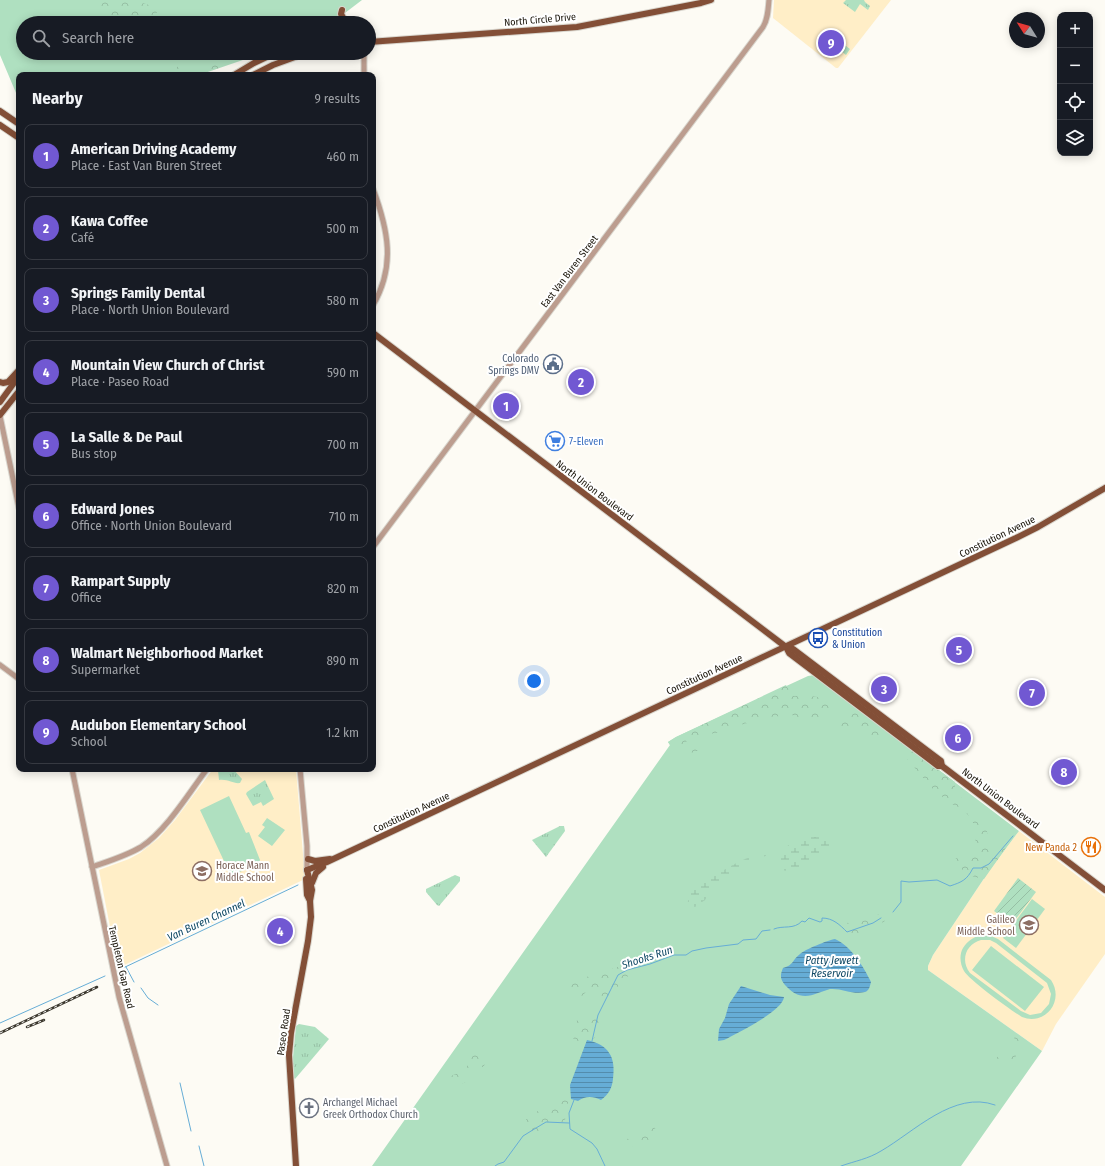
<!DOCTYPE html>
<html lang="en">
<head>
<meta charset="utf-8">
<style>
	:root { --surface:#171b24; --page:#242831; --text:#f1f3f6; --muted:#9ea1a6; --line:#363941; --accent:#7158d2 }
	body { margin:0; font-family:"Fira Sans Condensed",sans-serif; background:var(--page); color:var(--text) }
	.controls { position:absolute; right:12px; top:12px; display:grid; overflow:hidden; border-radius:8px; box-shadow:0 2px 10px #0003 }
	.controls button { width:36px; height:36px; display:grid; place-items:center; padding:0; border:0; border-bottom:1px solid var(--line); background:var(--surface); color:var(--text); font:20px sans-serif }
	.compass { position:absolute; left:1009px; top:12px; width:36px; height:36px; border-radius:50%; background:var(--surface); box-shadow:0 2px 10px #0003; rotate:307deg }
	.you { position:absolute; left:534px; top:681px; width:14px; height:14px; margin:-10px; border:3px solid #fff; border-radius:50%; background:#1a73e8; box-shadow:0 0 0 6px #1a73e833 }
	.badge { display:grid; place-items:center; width:26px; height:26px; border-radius:50%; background:var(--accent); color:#fff; font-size:13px; font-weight:700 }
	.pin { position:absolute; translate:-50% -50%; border:2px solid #fff; box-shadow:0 1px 4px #0006 }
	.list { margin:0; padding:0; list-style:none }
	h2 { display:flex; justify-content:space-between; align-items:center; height:52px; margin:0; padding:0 16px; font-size:17px }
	h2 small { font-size:13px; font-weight:400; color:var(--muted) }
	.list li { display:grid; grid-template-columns:26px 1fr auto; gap:12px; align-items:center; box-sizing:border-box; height:64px; margin:0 8px 8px; padding:0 8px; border:1px solid var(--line); border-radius:8px }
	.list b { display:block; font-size:15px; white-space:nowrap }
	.list p { margin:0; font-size:13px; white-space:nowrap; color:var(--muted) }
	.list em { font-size:13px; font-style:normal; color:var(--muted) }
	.icon { flex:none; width:22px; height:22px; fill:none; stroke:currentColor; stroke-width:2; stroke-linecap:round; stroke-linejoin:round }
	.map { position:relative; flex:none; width:1105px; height:1166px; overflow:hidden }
	.search { position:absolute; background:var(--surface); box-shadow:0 2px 10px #0003; left:16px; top:16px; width:360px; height:44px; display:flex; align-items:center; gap:10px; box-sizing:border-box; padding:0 14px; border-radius:22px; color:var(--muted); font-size:15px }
	.panel { position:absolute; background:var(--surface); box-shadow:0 2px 10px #0003; left:16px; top:72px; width:360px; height:700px; border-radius:8px }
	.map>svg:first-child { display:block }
	.built { fill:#ffeec7 }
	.grass { fill:#afe0c0; fill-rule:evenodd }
	.forest { fill:url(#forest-crowns) }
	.wetland { fill:url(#wetland-marsh) }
	.park { fill:url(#park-tufts) }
	.garden { fill:url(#garden-furrows) }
	.water { fill:url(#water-rules) }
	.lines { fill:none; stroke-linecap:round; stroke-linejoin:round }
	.stream { stroke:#66add6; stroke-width:1 }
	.minor-casing { stroke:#d9d6ce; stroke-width:7 }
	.major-casing { stroke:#d9d6ce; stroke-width:8 }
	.minor { stroke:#bc9d8f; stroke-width:5 }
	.major { stroke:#834f37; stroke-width:6 }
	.rail-casing { stroke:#3c382e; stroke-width:2.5 }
	.rail { stroke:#fff; stroke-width:1; stroke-dasharray:3; stroke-linecap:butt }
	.labels { text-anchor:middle; stroke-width:4; stroke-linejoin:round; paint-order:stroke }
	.street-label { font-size:10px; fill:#191409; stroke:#fff }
	.service-label { font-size:10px; fill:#4e5e75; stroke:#fff; text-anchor:end }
	.shop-label { font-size:10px; fill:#366cbe; stroke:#fff; text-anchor:start }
	.transit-label { font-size:10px; fill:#164399; stroke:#fff; text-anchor:start }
	.food-label { font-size:10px; fill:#c56008; stroke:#fff; text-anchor:end }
	.education-label { font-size:10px; fill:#785e54; stroke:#fff; text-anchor:start }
	.worship-label { font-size:10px; fill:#5b616d; stroke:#fff; text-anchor:start }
	.water-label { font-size:11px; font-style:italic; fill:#104965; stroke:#fff }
</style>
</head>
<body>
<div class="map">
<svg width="1105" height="1166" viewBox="0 0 1105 1166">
	<defs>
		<pattern id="forest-crowns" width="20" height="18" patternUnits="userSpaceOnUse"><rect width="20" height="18" fill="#afe0c0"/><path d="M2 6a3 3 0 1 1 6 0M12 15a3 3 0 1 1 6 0" fill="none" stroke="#96bfa4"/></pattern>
		<pattern id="wetland-marsh" width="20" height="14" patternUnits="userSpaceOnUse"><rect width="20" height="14" fill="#afe0c0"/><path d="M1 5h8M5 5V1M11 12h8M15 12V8" fill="none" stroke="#96bfa4"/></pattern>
		<pattern id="park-tufts" width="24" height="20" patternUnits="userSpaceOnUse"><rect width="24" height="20" fill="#afe0c0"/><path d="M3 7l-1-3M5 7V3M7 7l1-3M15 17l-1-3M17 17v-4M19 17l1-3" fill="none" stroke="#96bfa4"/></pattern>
		<pattern id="garden-furrows" width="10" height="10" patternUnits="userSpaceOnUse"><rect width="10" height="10" fill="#afe0c0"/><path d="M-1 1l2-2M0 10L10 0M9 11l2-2" fill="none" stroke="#96bfa4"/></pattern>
		<pattern id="water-rules" width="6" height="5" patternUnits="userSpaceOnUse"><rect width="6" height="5" fill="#66add6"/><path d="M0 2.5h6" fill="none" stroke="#538cac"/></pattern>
	</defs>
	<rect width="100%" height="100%" fill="#fdfbf4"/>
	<g class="built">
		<polygon points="774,0 891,0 838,68 836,68 773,18"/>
		<polygon points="213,769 296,769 305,879 118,968 99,870 129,859 140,853 159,838 175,820"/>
		<polygon points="1019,831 1105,897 1105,954 1056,1024 1042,1051 928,970 928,966 933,955 989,871"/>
	</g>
	<g class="grass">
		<polygon points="0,0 362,0 341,16 344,23 23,23 23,53 258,53 192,75 19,75 19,100 0,55"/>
		<polygon points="814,675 1019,831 989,871 933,955 928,966 928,970 1042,1051 961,1166 372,1166 670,745 668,742 676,737 808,676"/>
		<polygon points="229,796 246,833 249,832 260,860 259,863 231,876 200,810"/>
		<polygon points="267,818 285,830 272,846 258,836 265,827 262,825"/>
		<polygon points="1032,899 1045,909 1016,948 1003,938"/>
		<path d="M 983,935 L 991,936 L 998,939 L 1051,980 C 1065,1001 1045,1026 1022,1017 C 1012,1011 969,980 964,971 C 960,964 959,955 963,948 C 968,940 975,936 983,935 ZM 981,940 L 990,940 L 996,943 L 1047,983 L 1051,994 L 1049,1004 L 1041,1013 L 1030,1015 L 1021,1011 L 970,973 C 960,960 966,944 981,940 Z"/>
		<polygon points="991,946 1044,987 1025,1011 972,970"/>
	</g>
	<g class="forest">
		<path d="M 101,0 C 118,0 150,0 158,11 L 153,17 L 132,19 L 119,23 L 106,23 C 99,16 98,10 101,0 Z"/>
		<polygon points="218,53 226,53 230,56 238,55 237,53 263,53 202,74 199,70 200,69 216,61 213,58 213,55"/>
		<path d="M 189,58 L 193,63 L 191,68 L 184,75 L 164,75 C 167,71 172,71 176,68 C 181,64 182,60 189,58 Z"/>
		<path d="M 786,685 L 792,696 C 808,695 821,696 835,703 L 830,715 L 818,721 L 806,721 L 792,715 L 770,717 L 725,729 L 716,733 L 695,736 L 687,739 L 686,743 L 690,746 L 703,747 L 694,753 L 686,751 L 677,744 L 670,745 L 668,742 L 676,737 Z"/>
		<path d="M 853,713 L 863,713 L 955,782 L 955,790 L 986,827 L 990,847 L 995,847 L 1010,842 L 984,879 C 967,876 963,873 955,859 L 968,853 L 975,847 L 976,831 L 972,820 L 964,810 L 950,803 L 933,789 L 907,759 L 899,747 L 885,739 L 836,725 L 843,716 Z"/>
		<path d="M 881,913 L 885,921 L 871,929 L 861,932 L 857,937 L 853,938 L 842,930 L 850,920 C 862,924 871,918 881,913 Z"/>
		<polygon points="615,967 622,967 634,973 623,979 613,994 604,997 589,989 582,996 576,997 571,992 568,986 584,979 590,975 606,973"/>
		<path d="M 594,1015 L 599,1022 L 595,1038 C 588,1039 581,1043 574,1041 C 570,1022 575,1018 594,1015 Z"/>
		<polygon points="1012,1033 1019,1039 1022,1043 1020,1051 1013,1060 1000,1061 996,1058 999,1056 1011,1055 1016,1042"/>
		<polygon points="474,1051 480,1055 486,1063 483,1067 473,1066 468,1081 461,1084 452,1082 449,1077 466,1069 468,1064 466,1059 468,1052"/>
		<path d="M 562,1099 L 568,1101 L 568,1108 L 563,1128 L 556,1124 L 548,1126 L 542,1135 L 532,1137 L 521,1133 C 523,1121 527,1117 537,1111 L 544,1114 Z"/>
		<path d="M 650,1126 L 654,1127 L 657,1131 L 653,1137 L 644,1143 C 633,1142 630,1149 622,1155 L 619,1154 L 621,1141 C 629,1138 637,1137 645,1134 L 646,1130 Z"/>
	</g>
	<g class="wetland">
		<path d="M 809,837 L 826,837 L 836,842 L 832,849 C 815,855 802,876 782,870 L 780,866 L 781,850 L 792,843 Z"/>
		<path d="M 767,851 L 770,854 L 740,867 L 731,875 L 716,884 L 705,900 L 695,907 L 687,905 L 690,893 C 714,876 738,859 767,851 Z"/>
	</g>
	<g class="park">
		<polygon points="846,0 864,0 865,2 870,6 868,10 860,4 855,12 843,3"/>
		<polygon points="830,32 836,36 835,38 850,49 846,55 825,38"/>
		<path d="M 233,769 L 242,779 L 240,783 C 233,784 229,779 219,780 L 218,770 Z"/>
		<polygon points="265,780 274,799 263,806 261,802 253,806 246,794 247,792"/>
		<polygon points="560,826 564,826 565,831 546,857 532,840"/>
		<polygon points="455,875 460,877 460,881 439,906 437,905 426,892 426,889"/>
		<polygon points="299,1024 315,1027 329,1039 295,1079 293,1077 293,1057 296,1026"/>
	</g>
	<polygon class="garden" points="1018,878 1036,892 1012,924 994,911"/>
	<g class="water">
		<path d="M 835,939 C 851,946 864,967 871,982 C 870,986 869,991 865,992 C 853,995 842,988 830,989 C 826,990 822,992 818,993 C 804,999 795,996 785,985 C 780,979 780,975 783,968 C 794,965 792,960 800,954 C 804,950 828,940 835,939 Z"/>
		<path d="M 741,986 L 770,995 L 784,997 C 783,1011 737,1033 724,1040 L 718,1041 L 719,1029 L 725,1018 L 729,1004 Z"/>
		<path d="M 587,1040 C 609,1045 616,1057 613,1079 C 612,1088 609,1094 601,1100 C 593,1096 585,1096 578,1101 L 571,1099 L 570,1085 Z"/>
	</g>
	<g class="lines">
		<g class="stream">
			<path d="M 893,912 L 901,902 L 901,881 L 909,882 L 937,880 L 950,886 C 962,882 967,880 973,868 L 981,868 L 989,864 L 1013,836"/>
			<path d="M 774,929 C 783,925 794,930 802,921 L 805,922 L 809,918 L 820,922 L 822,921 L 822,918 C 833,918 840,925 847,932 L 873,923 L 881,918"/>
			<polyline points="126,967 134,982"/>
			<polyline points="121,969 298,885"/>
			<polyline points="141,988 148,998 158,1005"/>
			<polyline points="0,1023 105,976"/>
			<polyline points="592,1041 598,1015 618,975 627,970 650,964 674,955 686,955 692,951 706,948 738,944 743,940 756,939 762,931 770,930"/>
			<polyline points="180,1083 191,1131"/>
			<polyline points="574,1100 569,1113 570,1129 592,1143 597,1149 605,1166"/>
			<polyline points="199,1146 204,1166"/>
			<polyline points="495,1166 498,1164 504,1162 523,1136 536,1128 546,1122 569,1123"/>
			<path d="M 841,1166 C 855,1161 868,1159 881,1151 C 914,1132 954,1090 995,1105"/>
		</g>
		<defs>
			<g id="minor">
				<polyline points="364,53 364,75"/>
				<path d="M 373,189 C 388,229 396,266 373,305"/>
				<polyline points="0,416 19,508"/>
				<path d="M 373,547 L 763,27 C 768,19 768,10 769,0"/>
				<polyline points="0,665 19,679"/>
				<polyline points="72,769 119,997 167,1166"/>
				<polyline points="300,769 307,846 307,870"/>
				<path d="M 92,867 C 109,861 126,856 141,847 C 166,831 189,793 207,769"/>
			</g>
			<g id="major">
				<polyline points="342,10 341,14 346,23"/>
				<polyline points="369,42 577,27 701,3 711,0"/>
				<polyline points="234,75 254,63 275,53"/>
				<polyline points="253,75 273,65 306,53"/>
				<polyline points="0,111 19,124"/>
				<polyline points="0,125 19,138"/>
				<polyline points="373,333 786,647 789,653 938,766 942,766"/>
				<polyline points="0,382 3,383 8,382 19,370"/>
				<polyline points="0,402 19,376"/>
				<polyline points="0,415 19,391"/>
				<polyline points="786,647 793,649 925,749 941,761 942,766 1105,890"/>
				<polyline points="308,859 315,861 330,859"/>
				<polyline points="307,870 327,862 1016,538 1038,527 1105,488"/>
				<polyline points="306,879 307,895 310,901"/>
				<polyline points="312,883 316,873 323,867"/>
				<polyline points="296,1166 289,1055 291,1033 308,941 311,917 310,901 312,890 307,870"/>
			</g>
		</defs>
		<use href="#minor" class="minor-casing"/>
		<use href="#major" class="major-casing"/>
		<use href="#minor" class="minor"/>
		<use href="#major" class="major"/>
		<defs>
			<g id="rail">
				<polyline points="27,1027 44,1020"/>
				<polyline points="0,1033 97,987"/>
			</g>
		</defs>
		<use href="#rail" class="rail-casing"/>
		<use href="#rail" class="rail"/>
	</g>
	<defs>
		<symbol id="civic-ring" viewBox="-11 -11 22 22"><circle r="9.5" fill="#fff" stroke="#5c6f8a" stroke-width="1.5"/><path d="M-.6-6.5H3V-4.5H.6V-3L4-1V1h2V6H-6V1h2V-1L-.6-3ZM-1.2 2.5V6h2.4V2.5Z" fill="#5c6f8a"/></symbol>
		<symbol id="supermarket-ring" viewBox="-11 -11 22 22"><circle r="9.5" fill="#fff" stroke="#3f7fe0" stroke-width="1.5"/><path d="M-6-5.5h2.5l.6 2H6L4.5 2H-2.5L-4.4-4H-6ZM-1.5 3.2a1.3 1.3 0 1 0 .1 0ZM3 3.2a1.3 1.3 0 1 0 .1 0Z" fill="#3f7fe0"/></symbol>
		<symbol id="bus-ring" viewBox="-11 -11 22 22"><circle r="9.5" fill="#fff" stroke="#1a4fb4" stroke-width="1.5"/><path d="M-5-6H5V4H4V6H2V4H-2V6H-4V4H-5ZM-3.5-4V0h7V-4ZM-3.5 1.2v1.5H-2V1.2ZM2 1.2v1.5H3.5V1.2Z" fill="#1a4fb4"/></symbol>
		<symbol id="restaurant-ring" viewBox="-11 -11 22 22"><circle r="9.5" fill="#fff" stroke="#e8710a" stroke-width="1.5"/><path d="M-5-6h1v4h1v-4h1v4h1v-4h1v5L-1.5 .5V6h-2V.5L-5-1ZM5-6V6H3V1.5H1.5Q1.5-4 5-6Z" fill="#e8710a"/></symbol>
		<symbol id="school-ring" viewBox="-11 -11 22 22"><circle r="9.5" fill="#fff" stroke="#8d6e63" stroke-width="1.5"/><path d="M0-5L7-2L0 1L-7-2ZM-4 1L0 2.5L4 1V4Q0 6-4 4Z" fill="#8d6e63"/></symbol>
		<symbol id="church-ring" viewBox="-11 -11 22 22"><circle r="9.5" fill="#fff" stroke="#6b7280" stroke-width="1.5"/><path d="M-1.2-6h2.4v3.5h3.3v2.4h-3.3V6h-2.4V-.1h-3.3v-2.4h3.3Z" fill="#6b7280"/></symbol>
	</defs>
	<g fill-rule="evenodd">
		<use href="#civic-ring" x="542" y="353" width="22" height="22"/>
		<use href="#supermarket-ring" x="544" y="430" width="22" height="22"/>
		<use href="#bus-ring" x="807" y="627" width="22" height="22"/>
		<use href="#restaurant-ring" x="1080" y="836" width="22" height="22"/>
		<use href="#school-ring" x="191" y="860" width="22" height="22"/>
		<use href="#school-ring" x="1018" y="914" width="22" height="22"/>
		<use href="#church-ring" x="298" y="1097" width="22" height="22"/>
	</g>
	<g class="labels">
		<g class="street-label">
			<text transform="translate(540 19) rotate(-5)" y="4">North Circle Drive</text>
			<text transform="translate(569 271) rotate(-53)" y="4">East Van Buren Street</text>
			<text transform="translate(595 490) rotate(37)" y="4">North Union Boulevard</text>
			<text transform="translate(997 536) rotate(-26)" y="4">Constitution Avenue</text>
			<text transform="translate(704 674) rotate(-25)" y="4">Constitution Avenue</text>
			<text transform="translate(1001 798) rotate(37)" y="4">North Union Boulevard</text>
			<text transform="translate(411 812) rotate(-25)" y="4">Constitution Avenue</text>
			<text transform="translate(122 967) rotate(77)" y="4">Templeton Gap Road</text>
			<text transform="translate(283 1032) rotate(-82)" y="4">Paseo Road</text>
		</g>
		<g class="service-label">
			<text x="539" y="362">Colorado<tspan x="539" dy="12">Springs DMV</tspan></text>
		</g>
		<g class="shop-label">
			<text x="569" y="445">7-Eleven</text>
		</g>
		<g class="transit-label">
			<text x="832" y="636">Constitution<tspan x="832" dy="12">&amp; Union</tspan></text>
		</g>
		<g class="food-label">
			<text x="1077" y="851">New Panda 2</text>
		</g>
		<g class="education-label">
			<text x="216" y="869">Horace Mann<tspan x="216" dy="12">Middle School</tspan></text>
			<text x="1015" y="923" text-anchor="end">Galileo<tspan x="1015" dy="12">Middle School</tspan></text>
		</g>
		<g class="worship-label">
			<text x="323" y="1106">Archangel Michael<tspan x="323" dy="12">Greek Orthodox Church</tspan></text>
		</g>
		<g class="water-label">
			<text transform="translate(206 920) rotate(-25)" y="4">Van Buren Channel</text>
			<text transform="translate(647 957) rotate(-18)" y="4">Shooks Run</text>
			<text x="832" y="964">Patty Jewett<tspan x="832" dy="13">Reservoir</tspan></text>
		</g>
	</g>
</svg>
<div class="controls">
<button>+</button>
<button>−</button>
<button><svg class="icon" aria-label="locate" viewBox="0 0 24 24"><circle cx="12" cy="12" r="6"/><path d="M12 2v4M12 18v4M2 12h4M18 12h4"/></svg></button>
<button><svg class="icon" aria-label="layers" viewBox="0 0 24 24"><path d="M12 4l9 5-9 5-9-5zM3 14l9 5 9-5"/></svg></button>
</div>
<svg class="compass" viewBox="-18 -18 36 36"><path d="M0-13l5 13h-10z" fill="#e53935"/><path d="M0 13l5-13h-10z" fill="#9ea1a6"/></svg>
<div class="you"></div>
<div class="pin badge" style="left:506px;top:406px">1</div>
<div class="pin badge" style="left:581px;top:382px">2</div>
<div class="pin badge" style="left:884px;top:689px">3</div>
<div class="pin badge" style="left:280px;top:931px">4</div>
<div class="pin badge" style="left:959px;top:650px">5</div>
<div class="pin badge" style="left:958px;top:738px">6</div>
<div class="pin badge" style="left:1032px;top:693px">7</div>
<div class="pin badge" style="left:1064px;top:772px">8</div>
<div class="pin badge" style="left:831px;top:43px">9</div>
<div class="search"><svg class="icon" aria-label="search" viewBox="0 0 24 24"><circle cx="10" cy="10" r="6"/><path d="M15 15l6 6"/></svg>Search here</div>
<section class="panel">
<h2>Nearby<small>9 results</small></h2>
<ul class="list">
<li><span class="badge">1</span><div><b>American Driving Academy</b><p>Place · East Van Buren Street</p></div><em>460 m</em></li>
<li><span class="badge">2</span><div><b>Kawa Coffee</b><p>Café</p></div><em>500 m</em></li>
<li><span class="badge">3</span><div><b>Springs Family Dental</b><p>Place · North Union Boulevard</p></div><em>580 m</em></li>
<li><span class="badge">4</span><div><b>Mountain View Church of Christ</b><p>Place · Paseo Road</p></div><em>590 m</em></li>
<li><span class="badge">5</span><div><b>La Salle &amp; De Paul</b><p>Bus stop</p></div><em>700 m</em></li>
<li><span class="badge">6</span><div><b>Edward Jones</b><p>Office · North Union Boulevard</p></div><em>710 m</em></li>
<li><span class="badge">7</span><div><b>Rampart Supply</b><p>Office</p></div><em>820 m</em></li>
<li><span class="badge">8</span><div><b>Walmart Neighborhood Market</b><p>Supermarket</p></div><em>890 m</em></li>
<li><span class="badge">9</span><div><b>Audubon Elementary School</b><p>School</p></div><em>1.2 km</em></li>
</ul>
</section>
</div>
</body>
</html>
